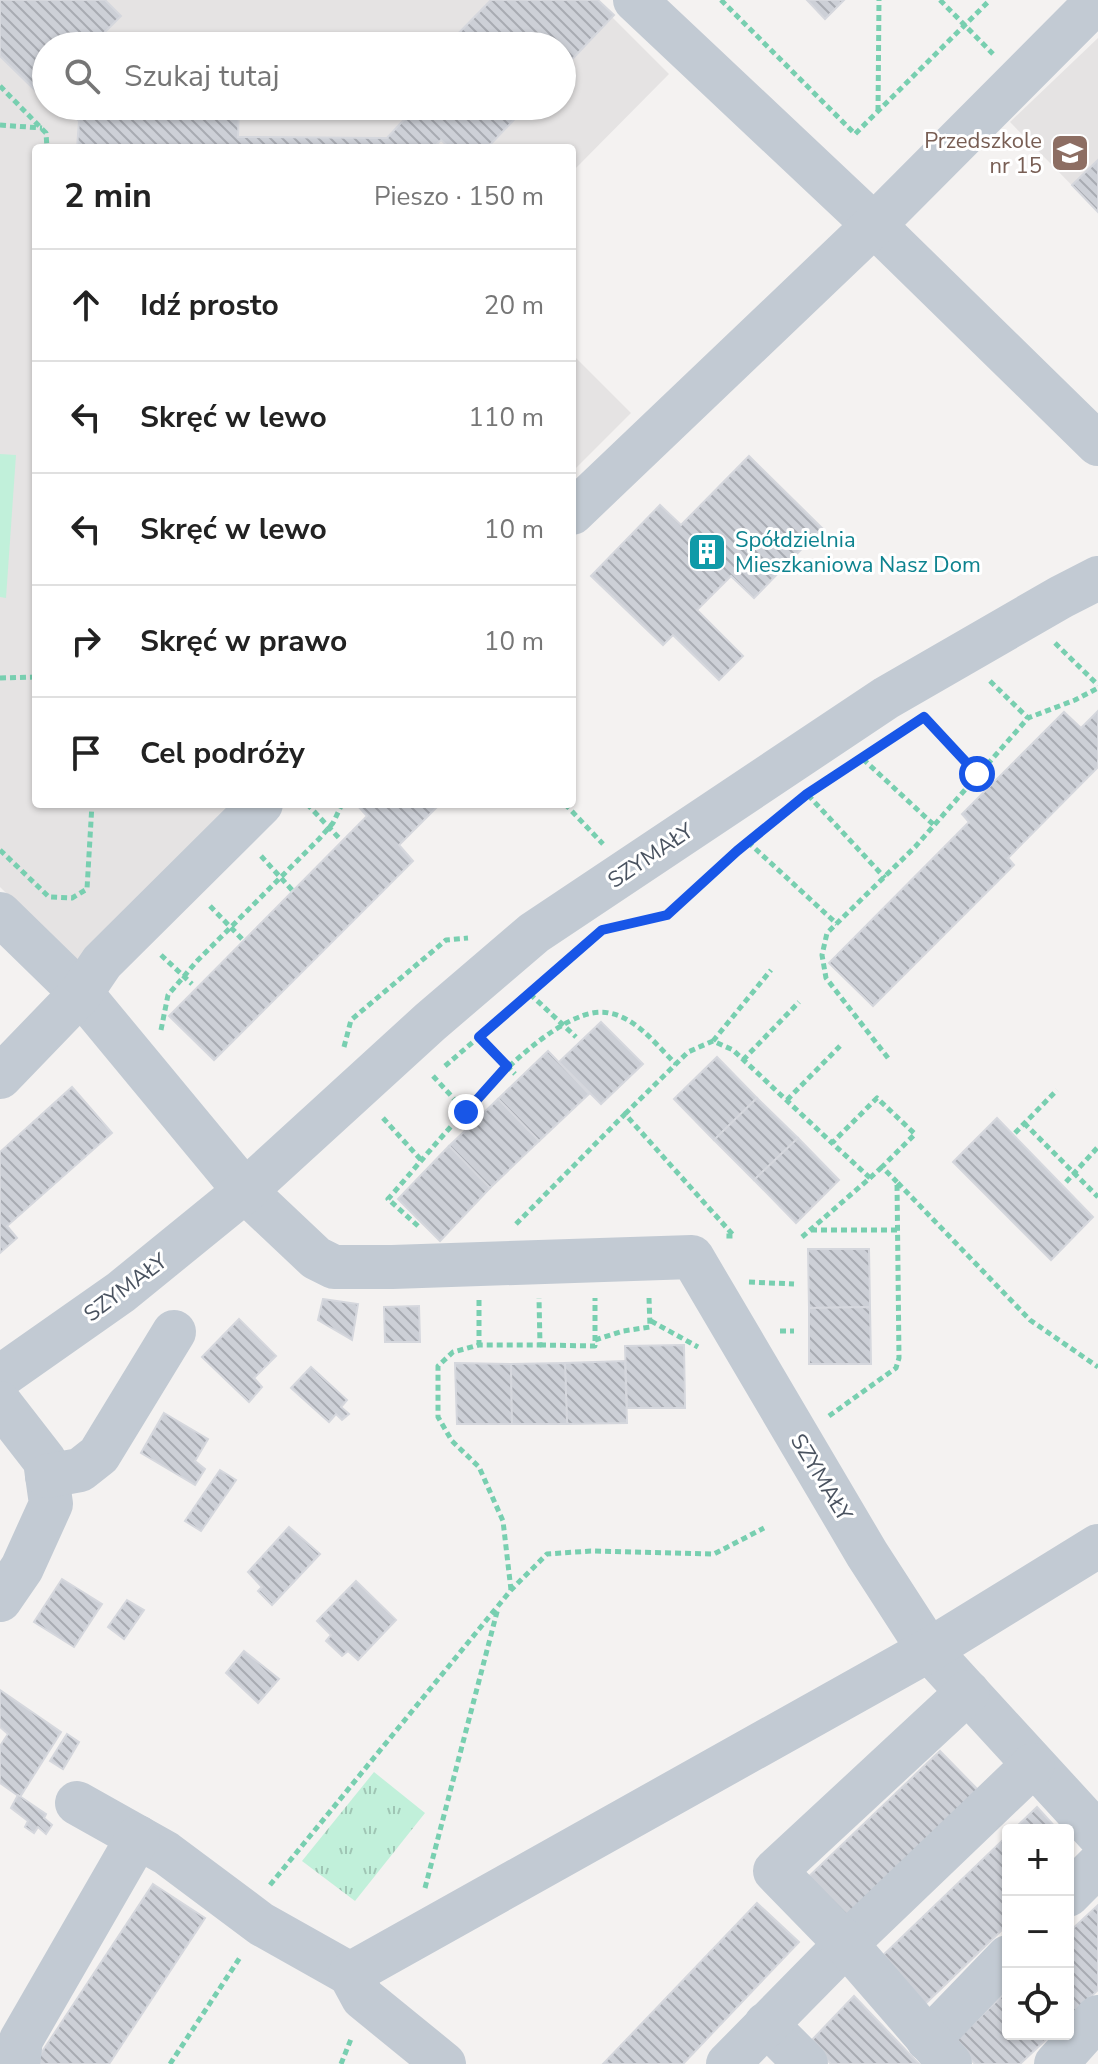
<!DOCTYPE html>
<html lang="pl">
<head>
<meta charset="utf-8">
<style>
	:root { --surface:#fff; --page:#f2f2f2; --text:#222; --muted:#767676; --line:#e0e0e0 }
	body { margin:0; font-family:"Nunito Sans",sans-serif; background:var(--page); color:var(--text) }
	.controls { position:absolute; right:24px; bottom:24px; display:grid; overflow:hidden; border-radius:8px; box-shadow:0 2px 6px #0004 }
	.controls button { width:72px; height:72px; display:grid; place-items:center; padding:0; border:0; border-bottom:2px solid var(--line); background:var(--surface); color:var(--text); font:40px sans-serif }
	.stop { position:absolute; width:24px; height:24px; margin:-18px; border:6px solid #1856e7; border-radius:50%; background:#fff }
	.stop.end { background:#1856e7; border-color:#fff; box-shadow:0 2px 8px #0008 }
	.list { margin:0; padding:0; list-style:none }
	h2 { display:flex; justify-content:space-between; align-items:center; height:104px; margin:0; padding:0 32px; font-size:34px }
	h2 small { font-size:26px; font-weight:400; color:var(--muted) }
	.list li { display:grid; grid-template-columns:52px 1fr auto; gap:24px; align-items:center; box-sizing:border-box; height:112px; padding:0 32px; border-top:2px solid var(--line) }
	.list b { display:block; font-size:30px; white-space:nowrap }
	.list em { font-size:26px; font-style:normal; color:var(--muted) }
	.icon { flex:none; width:44px; height:44px; fill:none; stroke:currentColor; stroke-width:2; stroke-linecap:round; stroke-linejoin:round }
	.map { position:relative; flex:none; width:1098px; height:2064px; overflow:hidden }
	.search { position:absolute; background:var(--surface); box-shadow:0 2px 6px #0004; left:32px; top:32px; width:544px; height:88px; display:flex; align-items:center; gap:20px; box-sizing:border-box; padding:0 28px; border-radius:44px; color:var(--muted); font-size:30px }
	.panel { position:absolute; background:var(--surface); box-shadow:0 2px 6px #0004; left:32px; top:144px; width:544px; height:664px; border-radius:8px }
	.map>svg:first-child { display:block }
	.education { fill:#e5e3e3; fill-rule:evenodd }
	.grass { fill:url(#grass-tufts) }
	.garden { fill:#c1f0da }
	.building { fill:url(#building-back-hatch); stroke:#d5d7dd; stroke-width:2 }
	.lines { fill:none; stroke-linecap:round; stroke-linejoin:round }
	.path { stroke:#78cfb0; stroke-width:5; stroke-dasharray:6 4; stroke-linecap:butt }
	.minor { stroke:#c2cad3; stroke-width:44 }
	.route { stroke:#1856e7; stroke-width:10 }
	.labels { text-anchor:middle; stroke-width:6; stroke-linejoin:round; paint-order:stroke }
	.education-label { font-size:22px; fill:#785e54; stroke:#fff; text-anchor:end }
	.culture-label { font-size:22px; fill:#0d838f; stroke:#fff; text-anchor:start }
	.street-label { font-size:22px; fill:#49525f; stroke:#fff }
</style>
</head>
<body>
<div class="map">
<svg width="1098" height="2064" viewBox="0 0 1098 2064">
	<defs>
		<pattern id="grass-tufts" width="24" height="20" patternUnits="userSpaceOnUse" patternTransform="scale(2)"><rect width="24" height="20" fill="#c1f0da"/><path d="M3 7l-1-3M5 7V3M7 7l1-3M15 17l-1-3M17 17v-4M19 17l1-3" fill="none" stroke="#9fc5b4"/></pattern>
		<pattern id="building-back-hatch" width="6" height="6" patternUnits="userSpaceOnUse" patternTransform="scale(2)"><rect width="6" height="6" fill="#cdd0d7"/><path d="M-1 5l2 2M0 0l6 6M5-1l2 2" fill="none" stroke="#a8abb2"/></pattern>
	</defs>
	<rect width="100%" height="100%" fill="#f4f2f1"/>
	<g class="education">
		<path d="M 0,0 L 595,0 L 669,74 L 572,172 L 572,148 L 36,148 L 36,804 L 241,804 L 80,966 L 0,887 ZM 46,46 L 562,46 L 562,106 L 46,106 Z"/>
		<polygon points="1098,38 1098,212 1010,122"/>
		<polygon points="572,354 631,413 572,472"/>
	</g>
	<polygon class="grass" points="374,1772 425,1813 355,1901 302,1861"/>
	<polygon class="garden" points="0,454 16,455 6,598 0,597"/>
	<g class="building">
		<polygon points="0,0 105,0 121,16 91,46 46,46 46,91 41,96 0,56"/>
		<polygon points="491,0 598,0 614,15 562,70 562,46 446,46"/>
		<polygon points="807,0 844,0 825,19"/>
		<polygon points="65,106 239,109 238,137 387,138 412,111 406,106 527,106 487,148 450,148 441,140 433,148 77,148 79,121"/>
		<polygon points="1098,160 1098,212 1072,185"/>
		<polygon points="749,456 822,528 754,598 731,576 697,610 743,656 719,680 673,635 663,645 591,576 660,505 681,525"/>
		<polygon points="1098,711 1098,767 1008,858 1014,865 873,1006 829,963 969,822 962,814 1064,712 1081,728"/>
		<polygon points="356,804 440,804 399,845 413,861 214,1060 169,1016 367,816"/>
		<polygon points="601,1022 643,1064 601,1104 559,1062"/>
		<polygon points="548,1051 589,1094 539,1141 498,1099"/>
		<polygon points="717,1057 757,1098 714,1140 674,1099"/>
		<polygon points="72,1087 112,1133 7,1226 17,1238 0,1253 0,1152"/>
		<polygon points="757,1098 798,1138 754,1180 714,1140"/>
		<polygon points="498,1099 539,1141 490,1188 449,1146"/>
		<polygon points="997,1118 1093,1217 1051,1260 953,1162"/>
		<polygon points="798,1138 839,1180 796,1223 754,1180"/>
		<polygon points="449,1146 490,1188 440,1241 398,1199"/>
		<polygon points="808,1249 869,1249 870,1307 809,1308"/>
		<polygon points="323,1299 358,1304 352,1340 318,1320"/>
		<polygon points="419,1306 420,1342 385,1342 384,1307"/>
		<polygon points="870,1307 871,1364 809,1364 809,1308"/>
		<polygon points="239,1319 276,1356 254,1378 262,1387 249,1402 202,1357"/>
		<polygon points="684,1345 685,1408 627,1408 625,1346"/>
		<polygon points="625,1361 627,1423 567,1424 565,1363"/>
		<polygon points="455,1363 511,1364 512,1424 457,1424"/>
		<polygon points="565,1363 567,1424 512,1424 511,1364"/>
		<polygon points="311,1367 347,1400 341,1407 349,1414 342,1420 336,1414 329,1422 291,1388"/>
		<polygon points="164,1413 208,1439 195,1461 205,1469 195,1485 141,1453"/>
		<polygon points="220,1470 236,1480 201,1531 185,1521"/>
		<polygon points="289,1527 320,1554 272,1605 258,1591 262,1587 248,1572"/>
		<polygon points="62,1579 102,1604 74,1647 34,1622"/>
		<polygon points="356,1581 396,1620 358,1660 348,1651 342,1656 326,1641 331,1635 317,1621"/>
		<polygon points="127,1600 144,1610 124,1639 108,1627"/>
		<polygon points="244,1651 279,1679 258,1703 226,1673"/>
		<polygon points="0,1690 61,1732 20,1797 0,1783 0,1746 8,1734 0,1727"/>
		<polygon points="67,1734 79,1742 63,1769 50,1761"/>
		<polygon points="940,1751 984,1796 846,1928 802,1883"/>
		<polygon points="18,1795 46,1814 44,1818 52,1825 46,1834 38,1827 34,1833 25,1827 28,1821 11,1808"/>
		<polygon points="1037,1807 1058,1830 1013,1830"/>
		<polygon points="1008,1835 1008,1924 921,2008 877,1961"/>
		<polygon points="153,1884 205,1918 109,2064 34,2064"/>
		<polygon points="757,1903 799,1942 683,2064 603,2064"/>
		<polygon points="1098,1905 1098,1990 1068,2018 1068,1933"/>
		<polygon points="1008,1990 1008,2034 1052,2034 1020,2064 975,2064 954,2042"/>
		<polygon points="854,1996 919,2064 831,2064 810,2042"/>
	</g>
	<g class="lines">
		<g class="path">
			<polyline points="721,0 855,134 990,0"/>
			<polyline points="940,0 993,54"/>
			<polyline points="0,86 46,133 47,148"/>
			<polyline points="878,111 879,0"/>
			<polyline points="0,125 42,128"/>
			<polyline points="1055,643 1098,685"/>
			<polyline points="0,678 36,677"/>
			<polyline points="990,681 1028,718"/>
			<polyline points="925,717 977,774"/>
			<polyline points="863,759 935,826"/>
			<polyline points="808,795 885,878"/>
			<polyline points="307,804 340,839"/>
			<polyline points="565,804 603,844"/>
			<polyline points="748,842 837,924"/>
			<polyline points="0,850 49,897 72,898 87,889 92,804"/>
			<polyline points="261,856 292,890"/>
			<polyline points="210,906 242,939"/>
			<polyline points="618,927 667,915 756,836"/>
			<polyline points="161,955 192,984"/>
			<polyline points="530,994 576,1037"/>
			<polyline points="161,1030 168,995 197,961 319,839 333,823 342,804"/>
			<polyline points="479,1037 515,1074"/>
			<polyline points="713,1041 771,970"/>
			<polyline points="344,1047 351,1020 446,940 468,938"/>
			<polyline points="888,1058 826,978 822,955 827,933 915,847 1028,718 1075,700 1098,688"/>
			<polyline points="743,1060 799,1002"/>
			<polyline points="445,1066 565,963"/>
			<polyline points="433,1076 466,1112"/>
			<polyline points="787,1100 840,1046"/>
			<polyline points="625,1114 688,1052 713,1041 733,1050 832,1143"/>
			<polyline points="383,1118 422,1161"/>
			<polyline points="1024,1123 1098,1197"/>
			<polyline points="1015,1133 1057,1090"/>
			<polyline points="870,1178 882,1167"/>
			<polyline points="1066,1182 1098,1147"/>
			<polyline points="516,1224 625,1114 734,1236 723,1236"/>
			<path d="M 418,1226 L 388,1199 C 428,1155 547,1000 609,1013 C 637,1018 656,1045 676,1064"/>
			<polyline points="811,1230 897,1230"/>
			<polyline points="802,1237 870,1178 832,1143 877,1098 915,1134 882,1167 897,1182"/>
			<polyline points="749,1282 794,1284"/>
			<polyline points="479,1300 479,1345"/>
			<polyline points="651,1321 698,1347"/>
			<polyline points="780,1331 794,1331"/>
			<polyline points="595,1340 623,1331 650,1327 649,1298"/>
			<polyline points="540,1345 595,1346 595,1298"/>
			<polyline points="829,1416 896,1368 899,1358 897,1182 1030,1320 1098,1367"/>
			<polyline points="511,1590 503,1521 479,1467 452,1441 438,1417 438,1366 453,1352 479,1345 540,1345 539,1298"/>
			<polyline points="270,1885 511,1590 547,1554 591,1551 714,1554 764,1528"/>
			<polyline points="425,1888 498,1608"/>
			<polyline points="170,2064 241,1956"/>
			<polyline points="341,2064 351,2039"/>
		</g>
		<g class="minor">
			<polyline points="635,0 874,225 1098,444"/>
			<polyline points="572,513 874,225 1098,0"/>
			<polyline points="0,914 81,993 245,1191 316,1258 334,1267 392,1267 692,1257 867,1554 929,1650 1098,1834"/>
			<polyline points="0,1077 81,993 102,962 261,804"/>
			<polyline points="0,1377 121,1292 245,1191 430,1022 534,933 886,698 1061,597 1098,578"/>
			<polyline points="0,1403 45,1461 51,1504 22,1568 0,1600"/>
			<polyline points="47,1476 80,1470 99,1455 174,1332"/>
			<polyline points="77,1803 166,1853 261,1924 350,1974"/>
			<polyline points="1068,1895 1098,1865"/>
			<polyline points="766,2024 806,2064"/>
			<polyline points="928,2040 1008,1957"/>
			<polyline points="18,2064 21,2040 138,1837"/>
			<polyline points="444,2064 363,1998 350,1974 929,1650 1098,1546"/>
			<polyline points="728,2064 846,1944 1033,1765"/>
			<polyline points="950,2064 846,1944 775,1871 968,1692"/>
			<polyline points="1056,2064 1098,2017"/>
		</g>
	</g>
	<g class="lines">
		<polyline class="route" points="466,1112 507,1066 479,1037 602,930 667,915 737,851 807,794 924,717 977,774"/>
	</g>
	<defs>
		<symbol id="school-square" viewBox="-11 -11 22 22"><rect x="-9" y="-9" width="18" height="18" rx="4" fill="#8d6e63" stroke="#fff"/><path d="M0-5L7-2L0 1L-7-2ZM-4 1L0 2.5L4 1V4Q0 6-4 4Z" fill="#fff"/></symbol>
		<symbol id="building-square" viewBox="-11 -11 22 22"><rect x="-9" y="-9" width="18" height="18" rx="4" fill="#0f9aa8" stroke="#fff"/><path d="M-4-6H4V6H1V3H-1V6H-4ZM-2.5-4.3h1.7v1.8h-1.7ZM.8-4.3h1.7v1.8H.8ZM-2.5-1h1.7V.8h-1.7ZM.8-1h1.7V.8H.8Z" fill="#fff"/></symbol>
	</defs>
	<g fill-rule="evenodd">
		<use href="#school-square" x="1048" y="131" width="44" height="44"/>
		<use href="#building-square" x="685" y="530" width="44" height="44"/>
	</g>
	<g class="labels">
		<g class="education-label">
			<text x="1042" y="148">Przedszkole<tspan x="1042" dy="25">nr 15</tspan></text>
		</g>
		<g class="culture-label">
			<text x="735" y="547">Spółdzielnia<tspan x="735" dy="25">Mieszkaniowa Nasz Dom</tspan></text>
		</g>
		<g class="street-label">
			<text transform="translate(650 855) rotate(-34)" y="8">SZYMAŁY</text>
			<text transform="translate(125 1287) rotate(-37)" y="8">SZYMAŁY</text>
			<text transform="translate(822 1477) rotate(59)" y="8">SZYMAŁY</text>
		</g>
	</g>
</svg>
<div class="controls">
<button>+</button>
<button>−</button>
<button><svg class="icon" aria-label="locate" viewBox="0 0 24 24"><circle cx="12" cy="12" r="6"/><path d="M12 2v4M12 18v4M2 12h4M18 12h4"/></svg></button>
</div>
<div class="stop" style="left:977px;top:774px"></div>
<div class="stop end" style="left:466px;top:1112px"></div>
<div class="search"><svg class="icon" aria-label="search" viewBox="0 0 24 24"><circle cx="10" cy="10" r="6"/><path d="M15 15l6 6"/></svg>Szukaj tutaj</div>
<section class="panel">
<h2>2 min<small>Pieszo · 150 m</small></h2>
<ul class="list">
<li><svg class="icon" aria-label="ahead" viewBox="0 0 24 24"><path d="M12 20V5M6 11l6-6 6 6"/></svg><div><b>Idź prosto</b></div><em>20 m</em></li>
<li><svg class="icon" aria-label="left" viewBox="0 0 24 24"><path d="M17 20v-9H6M10 6l-5 5 5 5"/></svg><div><b>Skręć w lewo</b></div><em>110 m</em></li>
<li><svg class="icon" aria-label="left" viewBox="0 0 24 24"><path d="M17 20v-9H6M10 6l-5 5 5 5"/></svg><div><b>Skręć w lewo</b></div><em>10 m</em></li>
<li><svg class="icon" aria-label="right" viewBox="0 0 24 24"><path d="M7 20v-9h11M14 6l5 5-5 5"/></svg><div><b>Skręć w prawo</b></div><em>10 m</em></li>
<li><svg class="icon" aria-label="arrive" viewBox="0 0 24 24"><path d="M6 21V4h12l-3 4 3 4H6"/></svg><div><b>Cel podróży</b></div></li>
</ul>
</section>
</div>
</body>
</html>
